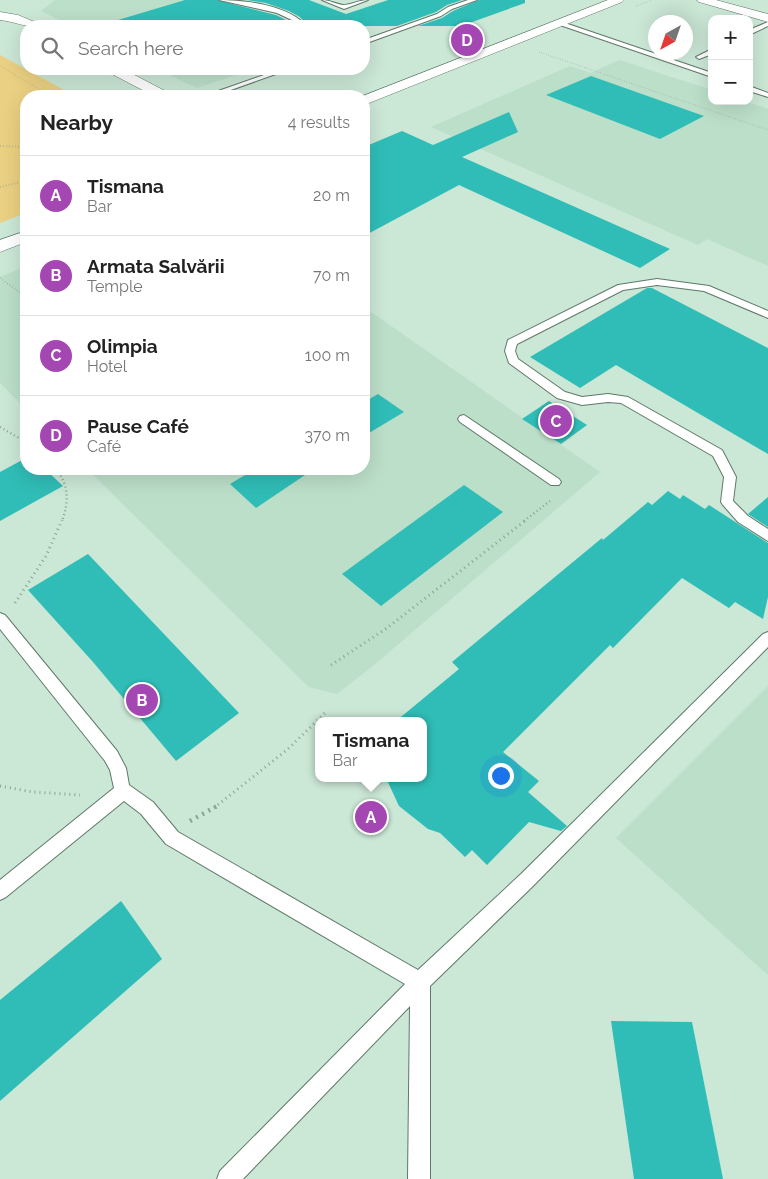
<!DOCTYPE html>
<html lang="en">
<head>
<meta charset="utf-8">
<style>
	:root { --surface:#fff; --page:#f6f6f6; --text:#222; --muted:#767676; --line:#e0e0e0; --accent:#a447b2 }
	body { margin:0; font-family:Raleway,sans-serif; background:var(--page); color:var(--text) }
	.controls { position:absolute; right:15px; top:15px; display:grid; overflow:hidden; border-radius:10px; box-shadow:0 5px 20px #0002 }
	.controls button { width:45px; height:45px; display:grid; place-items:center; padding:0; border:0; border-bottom:1px solid var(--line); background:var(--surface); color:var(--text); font:25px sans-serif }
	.compass { position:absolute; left:648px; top:15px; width:45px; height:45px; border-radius:50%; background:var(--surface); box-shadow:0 5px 20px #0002; rotate:220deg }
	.you { position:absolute; left:500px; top:775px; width:18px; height:18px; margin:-12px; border:4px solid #fff; border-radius:50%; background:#1a73e8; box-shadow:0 0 0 8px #1a73e833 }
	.badge { display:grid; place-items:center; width:32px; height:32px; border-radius:50%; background:var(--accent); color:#fff; font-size:16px; font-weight:700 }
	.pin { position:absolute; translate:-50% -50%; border:2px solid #fff; box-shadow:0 1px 5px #0006 }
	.popup { position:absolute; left:315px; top:717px; width:112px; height:65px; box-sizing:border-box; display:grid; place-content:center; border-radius:10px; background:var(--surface); filter:drop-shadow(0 1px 4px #0005); font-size:16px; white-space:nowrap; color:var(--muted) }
	.popup b { font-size:19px; color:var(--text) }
	.popup::after { content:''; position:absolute; left:50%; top:100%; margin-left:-10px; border:10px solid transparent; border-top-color:var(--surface) }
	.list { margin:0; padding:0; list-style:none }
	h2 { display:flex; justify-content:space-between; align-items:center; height:65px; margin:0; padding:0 20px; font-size:21px }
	h2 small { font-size:16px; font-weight:400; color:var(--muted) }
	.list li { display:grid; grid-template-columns:32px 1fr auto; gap:15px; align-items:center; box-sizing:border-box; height:80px; padding:0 20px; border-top:1px solid var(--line) }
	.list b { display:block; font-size:19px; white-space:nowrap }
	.list p { margin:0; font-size:16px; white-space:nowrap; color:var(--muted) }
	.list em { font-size:16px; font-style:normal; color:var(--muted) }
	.icon { flex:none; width:28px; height:28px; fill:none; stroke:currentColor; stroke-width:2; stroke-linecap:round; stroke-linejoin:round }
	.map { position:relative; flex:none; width:768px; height:1179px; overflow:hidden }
	.search { position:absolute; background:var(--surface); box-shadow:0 5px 20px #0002; left:20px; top:20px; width:350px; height:55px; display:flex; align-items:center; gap:12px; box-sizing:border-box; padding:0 18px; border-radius:20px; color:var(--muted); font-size:19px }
	.panel { position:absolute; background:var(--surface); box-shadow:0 5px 20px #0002; left:20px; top:90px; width:350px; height:385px; border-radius:20px }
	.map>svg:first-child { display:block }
	.built { fill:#bcdfc9 }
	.green { fill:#ead082 }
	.building { fill:#30bdb7 }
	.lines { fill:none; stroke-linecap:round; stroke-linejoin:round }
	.lane-casing { stroke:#5f7869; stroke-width:2 }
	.street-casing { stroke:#5f7869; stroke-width:1 }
	.secondary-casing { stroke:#5f7869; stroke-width:1 }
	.primary-casing { stroke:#5f7869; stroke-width:1 }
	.path-far4 { stroke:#8ca294; stroke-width:1; stroke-dasharray:0.5 2; stroke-linecap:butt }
	.path-far3 { stroke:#8ca294; stroke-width:2; stroke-dasharray:0.5 2.5; stroke-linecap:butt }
	.path-far2 { stroke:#8ca294; stroke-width:2.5; stroke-dasharray:1 3; stroke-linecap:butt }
	.path-far1 { stroke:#8ca294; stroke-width:3; stroke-dasharray:1 4; stroke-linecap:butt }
	.path { stroke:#8ca294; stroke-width:4.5; stroke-dasharray:2 5; stroke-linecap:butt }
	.lane { fill:#fff; fill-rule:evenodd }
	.street { fill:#fff; fill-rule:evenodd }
	.secondary { fill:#fff; fill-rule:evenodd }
	.primary { fill:#fff; fill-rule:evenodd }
</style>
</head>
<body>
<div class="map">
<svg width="768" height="1179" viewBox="0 0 768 1179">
	<rect width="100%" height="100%" fill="#cbe7d6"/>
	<g class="built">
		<polygon points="55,0 212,0 276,26 72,26 41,11"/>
		<polygon points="619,60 712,90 712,101 745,101 768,109 768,266 707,239 698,245 431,127 570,66 591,73"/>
		<polygon points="157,69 254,69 197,88"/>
		<polygon points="26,266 26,409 0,383 0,277"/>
		<polygon points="364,307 600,472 374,665 337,694 309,687 87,469 364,469"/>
		<polygon points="768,686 768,975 616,838"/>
	</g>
	<polygon class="green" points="0,55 75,96 26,96 26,213 0,223"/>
	<g class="building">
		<polygon points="185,0 217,0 276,15 298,26 119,26 118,20"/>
		<polygon points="247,0 309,0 346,14 388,0 462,0 447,5 436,12 397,26 308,26 300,17 289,11 266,3"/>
		<polygon points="479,0 525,0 525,3 461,26 418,26 442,18 453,11"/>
		<polygon points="591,76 704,116 660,139 546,95"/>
		<polygon points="509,112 518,132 462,157 670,249 640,268 459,185 364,236 364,147 402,131 433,145"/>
		<polygon points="647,288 652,288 768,348 768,454 616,365 580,388 530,357"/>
		<polygon points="378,394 404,412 364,436 364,402"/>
		<polygon points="549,401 587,425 561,444 522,419"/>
		<polygon points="26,458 26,469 45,469 63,486 0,521 0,472"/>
		<polygon points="255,469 314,469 256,508 230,484"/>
		<polygon points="464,485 503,512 381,606 342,574"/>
		<polygon points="668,491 680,499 683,495 705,509 709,505 768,543 768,597 763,619 735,602 729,608 682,578 613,648 610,645 503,752 539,781 528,792 567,826 561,831 529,822 487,865 472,850 465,857 440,833 428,829 399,806 386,778 424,778 424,721 396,721 459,669 452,662 602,538 603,540 648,502 652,505"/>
		<polygon points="768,497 768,527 748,514"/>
		<polygon points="88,554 239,713 176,761 93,662 28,590"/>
		<polygon points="121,901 162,959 0,1101 0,1000"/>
		<polygon points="611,1021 692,1022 723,1179 634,1179"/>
	</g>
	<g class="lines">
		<defs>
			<g id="lane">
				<path d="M 219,0 C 244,0 289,5 306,26 L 300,26 L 296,22 L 277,13 Z"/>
				<path d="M 322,0 C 330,0 335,4 343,5 C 350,5 360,0 368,0 L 344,9 Z"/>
				<polygon points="468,0 477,0 452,9 441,16 364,44 364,40 437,14 448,7"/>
				<polygon points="559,21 712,73 712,77 557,24"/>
				<polygon points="768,22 768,26 749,35 749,30"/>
				<polygon points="712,49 712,54 699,59 696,57"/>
				<polygon points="281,69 290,69 214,96 204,96"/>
				<polygon points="749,86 768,93 768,97 749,91"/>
				<polygon points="657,279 709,286 768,311 768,318 704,291 657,285 623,290 517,344 515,351 518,359 565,392 582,397 608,394 628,397 722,450 736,477 733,501 748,516 768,529 768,541 738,522 723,505 721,502 724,477 713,456 621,403 608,402 582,405 557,398 509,363 505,351 508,340 618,285"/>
				<polygon points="464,415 559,479 561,482 559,485 551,485 460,422 458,419 460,416"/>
				<polygon points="0,613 5,615 117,751 126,768 129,785 153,802 178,832 418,970 521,874 763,634 768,632 768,647 533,886 430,986 430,1179 408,1179 410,1006 243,1179 217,1179 220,1171 405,984 166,844 141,814 124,801 6,897 0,900 0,880 114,788 110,770 105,761 0,629"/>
			</g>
			<g id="street">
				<path d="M 0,12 L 18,15 L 37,23 L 39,26 C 22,27 17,22 0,20 Z"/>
				<polygon points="106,69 123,69 169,93 171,96 154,96 108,72"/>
			</g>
			<polygon id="secondary" points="697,0 716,0 768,14 768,22 699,2"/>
			<g id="primary">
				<polygon points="608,0 624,0 622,2 364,105 363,96"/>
				<polygon points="26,231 26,242 0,252 0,240"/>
			</g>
		</defs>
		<use href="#lane" class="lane-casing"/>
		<use href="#street" class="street-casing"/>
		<use href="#secondary" class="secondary-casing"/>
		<use href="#primary" class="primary-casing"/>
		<g class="path-far4">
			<polyline points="636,6 652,0"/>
			<polyline points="539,52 768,130"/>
			<polyline points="0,66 51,96"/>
			<polyline points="336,96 350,91"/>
		</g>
		<g class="path-far3">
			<polyline points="0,146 26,147"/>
			<polyline points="0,187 26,181"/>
			<polyline points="0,278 26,297"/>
		</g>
		<g class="path-far2">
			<polyline points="0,427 26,442"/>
			<path d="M 56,469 C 69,485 69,502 62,521"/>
			<polyline points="524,521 550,501"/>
		</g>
		<g class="path-far1">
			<polyline points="15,603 46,556 62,520"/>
			<polyline points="331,665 387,628 526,520"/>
			<polyline points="0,786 33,792 80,795"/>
			<polyline points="214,808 288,749 326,712"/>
		</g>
		<polyline class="path" points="190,821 217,806"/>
		<use href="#lane" class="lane"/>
		<use href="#street" class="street"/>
		<use href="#secondary" class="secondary"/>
		<use href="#primary" class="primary"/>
	</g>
</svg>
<div class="controls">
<button>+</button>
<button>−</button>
</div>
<svg class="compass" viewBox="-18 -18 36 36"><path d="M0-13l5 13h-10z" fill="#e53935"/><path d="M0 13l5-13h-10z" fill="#767676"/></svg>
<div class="you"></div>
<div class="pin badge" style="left:371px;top:817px">A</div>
<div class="popup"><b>Tismana</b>Bar</div>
<div class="pin badge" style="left:142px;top:700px">B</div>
<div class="pin badge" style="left:556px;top:421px">C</div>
<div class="pin badge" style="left:467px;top:40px">D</div>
<div class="search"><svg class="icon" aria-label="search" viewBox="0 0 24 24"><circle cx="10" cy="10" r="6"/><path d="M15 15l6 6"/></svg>Search here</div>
<section class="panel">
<h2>Nearby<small>4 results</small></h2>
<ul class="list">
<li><span class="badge">A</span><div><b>Tismana</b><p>Bar</p></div><em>20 m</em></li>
<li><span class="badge">B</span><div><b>Armata Salvării</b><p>Temple</p></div><em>70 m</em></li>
<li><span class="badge">C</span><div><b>Olimpia</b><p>Hotel</p></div><em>100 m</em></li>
<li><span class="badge">D</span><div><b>Pause Café</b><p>Café</p></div><em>370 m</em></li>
</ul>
</section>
</div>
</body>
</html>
